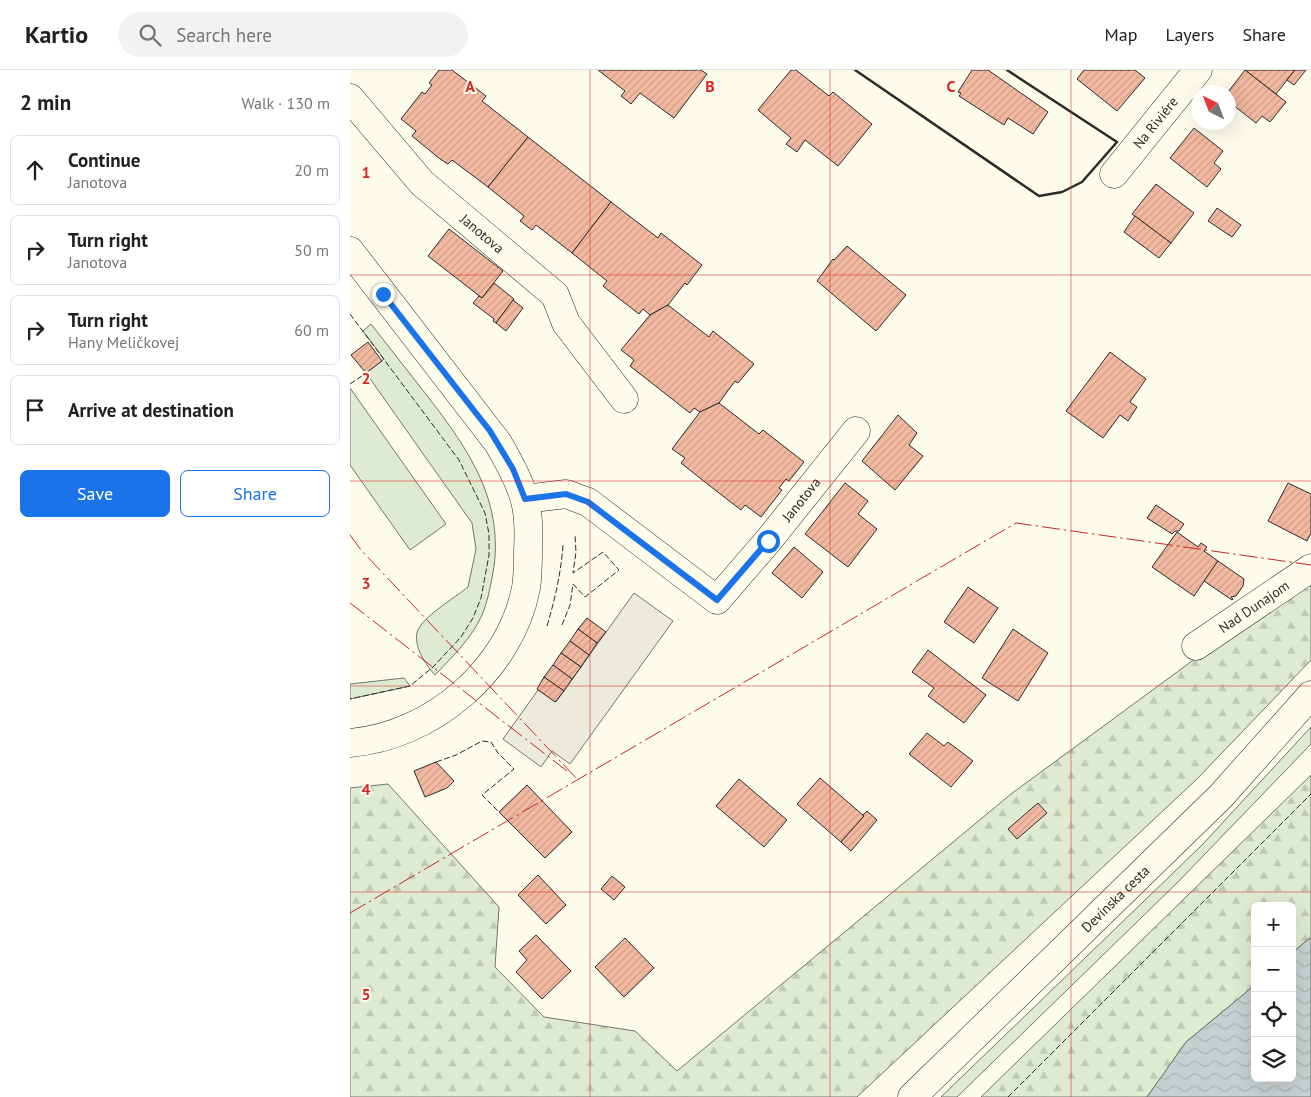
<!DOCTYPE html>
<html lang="en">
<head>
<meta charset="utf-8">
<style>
	:root { --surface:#fff; --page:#f2f2f2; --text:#202124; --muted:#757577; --line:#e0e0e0; --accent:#1a73e8 }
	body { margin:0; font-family:"PT Sans",sans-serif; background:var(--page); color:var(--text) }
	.controls { position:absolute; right:15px; bottom:15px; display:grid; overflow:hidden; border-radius:8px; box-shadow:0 5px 20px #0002 }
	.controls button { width:45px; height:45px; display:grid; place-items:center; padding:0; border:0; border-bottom:1px solid var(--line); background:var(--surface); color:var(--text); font:25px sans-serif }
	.compass { position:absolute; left:841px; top:15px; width:45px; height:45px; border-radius:50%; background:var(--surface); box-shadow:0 5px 20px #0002; rotate:318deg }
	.stop { position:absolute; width:15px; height:15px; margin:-11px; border:4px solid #1a73e8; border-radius:50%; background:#fff }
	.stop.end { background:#1a73e8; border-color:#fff; box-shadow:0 1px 5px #0008 }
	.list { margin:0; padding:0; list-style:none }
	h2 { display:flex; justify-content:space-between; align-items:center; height:65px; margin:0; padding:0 20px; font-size:21px }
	h2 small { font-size:16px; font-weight:400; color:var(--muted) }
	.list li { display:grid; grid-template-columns:32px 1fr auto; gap:15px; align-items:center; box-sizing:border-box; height:70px; margin:0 10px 10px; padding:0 10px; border:1px solid var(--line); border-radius:8px }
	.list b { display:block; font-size:19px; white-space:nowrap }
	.list p { margin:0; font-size:16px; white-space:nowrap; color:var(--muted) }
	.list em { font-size:16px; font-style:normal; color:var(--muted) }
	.actions { display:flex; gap:10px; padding:15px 20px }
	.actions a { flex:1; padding:11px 0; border:1px solid var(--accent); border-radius:8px; text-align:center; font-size:18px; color:var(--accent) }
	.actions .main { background:var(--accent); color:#fff }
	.icon { flex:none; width:28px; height:28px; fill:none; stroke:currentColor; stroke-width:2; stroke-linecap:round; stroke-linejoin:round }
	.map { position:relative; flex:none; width:961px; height:1027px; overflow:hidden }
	header { display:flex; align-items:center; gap:30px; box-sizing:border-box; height:70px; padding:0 25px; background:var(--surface); border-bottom:1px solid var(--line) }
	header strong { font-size:24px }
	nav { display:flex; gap:28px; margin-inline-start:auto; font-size:18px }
	.search { width:350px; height:45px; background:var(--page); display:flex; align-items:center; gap:12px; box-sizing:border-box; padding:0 18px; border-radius:28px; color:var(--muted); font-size:19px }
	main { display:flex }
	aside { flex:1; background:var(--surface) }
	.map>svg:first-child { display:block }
	.green { fill:#deebd1; stroke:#74746e }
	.forest { fill:url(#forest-firs); stroke:#74746e }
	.parking { fill:#eceadb; stroke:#74746e }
	.water { fill:url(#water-waves); stroke:#74746e }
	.building { fill:url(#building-hatch); stroke:#2b2b2b }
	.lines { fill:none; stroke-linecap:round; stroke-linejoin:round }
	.minor-casing { stroke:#2b2b2b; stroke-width:29 }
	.minor { stroke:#fdfbea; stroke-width:28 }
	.fence { stroke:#2b2b2b; stroke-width:1; stroke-dasharray:6 2.5; stroke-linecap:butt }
	.wall { stroke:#2b2b2b; stroke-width:2.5 }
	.power { stroke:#c62828; stroke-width:1; stroke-dasharray:18 4 2.5 4; stroke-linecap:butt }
	.route { stroke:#1a73e8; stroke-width:6 }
	.grid { fill:none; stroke:#d62828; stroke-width:1; stroke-opacity:0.55 }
	.labels { text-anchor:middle; stroke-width:4; stroke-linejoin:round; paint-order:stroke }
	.street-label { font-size:14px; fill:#2b2b2b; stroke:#fdfbea }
	.grid-label { font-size:16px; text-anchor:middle; font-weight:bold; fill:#d62828; stroke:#fdfbea; stroke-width:4; stroke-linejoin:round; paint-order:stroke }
</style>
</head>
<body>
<header>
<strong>Kartio</strong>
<div class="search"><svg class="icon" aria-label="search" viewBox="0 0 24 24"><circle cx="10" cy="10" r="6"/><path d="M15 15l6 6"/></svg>Search here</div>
<nav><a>Map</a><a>Layers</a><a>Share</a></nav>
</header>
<main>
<aside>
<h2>2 min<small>Walk · 130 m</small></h2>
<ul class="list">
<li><svg class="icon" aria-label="ahead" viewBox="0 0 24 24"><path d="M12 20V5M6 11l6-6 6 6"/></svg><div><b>Continue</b><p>Janotova</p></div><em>20 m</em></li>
<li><svg class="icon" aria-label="right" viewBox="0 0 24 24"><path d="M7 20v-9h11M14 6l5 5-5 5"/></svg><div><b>Turn right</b><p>Janotova</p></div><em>50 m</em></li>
<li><svg class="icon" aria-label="right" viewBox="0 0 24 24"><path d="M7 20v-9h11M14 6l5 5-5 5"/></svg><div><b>Turn right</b><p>Hany Meličkovej</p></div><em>60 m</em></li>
<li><svg class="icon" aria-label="arrive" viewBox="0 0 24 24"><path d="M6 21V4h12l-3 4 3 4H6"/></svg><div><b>Arrive at destination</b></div></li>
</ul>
<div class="actions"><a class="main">Save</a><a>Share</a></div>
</aside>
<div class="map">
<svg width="961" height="1027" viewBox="0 0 961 1027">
	<defs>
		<pattern id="forest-firs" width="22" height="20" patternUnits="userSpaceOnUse" patternTransform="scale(1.25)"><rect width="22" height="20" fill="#deebd1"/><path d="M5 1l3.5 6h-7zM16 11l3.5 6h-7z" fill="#bfcab4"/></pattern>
		<pattern id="water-waves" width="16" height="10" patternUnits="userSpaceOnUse" patternTransform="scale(1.25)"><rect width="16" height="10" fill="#c7d0d0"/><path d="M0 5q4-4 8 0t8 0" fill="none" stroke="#abb3b3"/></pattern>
		<pattern id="building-hatch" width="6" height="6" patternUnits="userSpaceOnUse" patternTransform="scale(1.25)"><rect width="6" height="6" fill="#f2b8a0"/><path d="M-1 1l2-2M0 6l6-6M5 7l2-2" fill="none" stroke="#d09e8a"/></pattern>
	</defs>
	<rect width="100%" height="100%" fill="#fdfbea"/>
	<g class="green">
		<path d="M 21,254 C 39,277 57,300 75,323 C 116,376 153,427 144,497 C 141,513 138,531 132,545 C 122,568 102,587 85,605 C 76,595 64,578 67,563 C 70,548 106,527 118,517 L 126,479 L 122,453 L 16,303 L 34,289 L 13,261 Z"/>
		<polygon points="0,318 96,454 60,480 0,395"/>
		<polygon points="54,608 60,616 0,629 0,614"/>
		<polygon points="961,657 961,674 828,812 607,1027 591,1027 852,775"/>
	</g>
	<g class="forest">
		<polygon points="961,509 961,590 847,709 507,1027 0,1027 0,718 38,714 149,837 145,897 194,947 285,961 327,1001 661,724 902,547"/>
		<polygon points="961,705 961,867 942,883 942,836 905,836 905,915 836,972 797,1027 631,1027"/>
	</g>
	<polygon class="parking" points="284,523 323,551 220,694 202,681 191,697 153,669 188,620 206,632"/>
	<polygon class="water" points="961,867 961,1027 797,1027 836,972 905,915 905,1008 942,1008 942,883"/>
	<g class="building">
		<polygon points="89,0 102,0 136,26 132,31 178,67 138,117 102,90 98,94 90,89 62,66 66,61 51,49 72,22 75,24 82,15 79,13"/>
		<polygon points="248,0 351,0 357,4 324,48 290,23 281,34 271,26 275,21"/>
		<polygon points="441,0 446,0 479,26 483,22 522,54 488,96 455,70 447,82 436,74 441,68 408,40"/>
		<polygon points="622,0 638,0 698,42 683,64 658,48 654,55 609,26 611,23 608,22"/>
		<polygon points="734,0 785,0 795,8 767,41 727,9"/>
		<polygon points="895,0 945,0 926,24"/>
		<polygon points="895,0 936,32 920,52 912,46 906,53 878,31 878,22"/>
		<polygon points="945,0 956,0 944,15 937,10"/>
		<polygon points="844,58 873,81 864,93 871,99 857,117 820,88"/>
		<polygon points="178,67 261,132 222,183 186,155 182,160 170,151 174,146 138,117"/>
		<polygon points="806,114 844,143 821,173 782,144"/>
		<polygon points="261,132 308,168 311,163 352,195 337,215 335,213 318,235 300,245 293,239 289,244 258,220 253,216 257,211 222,183"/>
		<polygon points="867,138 891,155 882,167 858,151"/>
		<polygon points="785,146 821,173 809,188 774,162"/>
		<polygon points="99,159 153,201 132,228 78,186"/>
		<polygon points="497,176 556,225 526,261 467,211 483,189 484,190"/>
		<polygon points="144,213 164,229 146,253 143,251 144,249 123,233 129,226 132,228"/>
		<polygon points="163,230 173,238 156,261 146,253"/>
		<polygon points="318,235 359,267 363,261 404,294 388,313 385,311 369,333 350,342 344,338 340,343 280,296 284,290 271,280 300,245"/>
		<polygon points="18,272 32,291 16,303 1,285"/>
		<polygon points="760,282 796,309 780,332 787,337 778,351 770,345 753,368 716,341"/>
		<polygon points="369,333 409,364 413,360 454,392 439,411 436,409 429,418 432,420 411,447 395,435 391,440 360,416 331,393 335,388 322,379 350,342"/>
		<polygon points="548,345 567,363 559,375 573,386 545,420 512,391"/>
		<polygon points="495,413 518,431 508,444 527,459 498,497 455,464"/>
		<polygon points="938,413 961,424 961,463 957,471 918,451"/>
		<polygon points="806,435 834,454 829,461 825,461 822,464 797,448"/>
		<polygon points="827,462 848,477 851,473 857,477 854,481 868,491 844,526 802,497"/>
		<polygon points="444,477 473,502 452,528 422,503"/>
		<polygon points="868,491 894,509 893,516 886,526 881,527 883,529 882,530 854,511"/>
		<polygon points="618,517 648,538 624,573 594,552"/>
		<polygon points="237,548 256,562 247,573 228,559"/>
		<polygon points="228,559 247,573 239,585 220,571"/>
		<polygon points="663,559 698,583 668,631 632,608"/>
		<polygon points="220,571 239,585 231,597 211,583"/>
		<polygon points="578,580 636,625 614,653 578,626 584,618 562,602"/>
		<polygon points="211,583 231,597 222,609 203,595"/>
		<polygon points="203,595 222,609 214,621 194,607"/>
		<polygon points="194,607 214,621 205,632 187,619"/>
		<polygon points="577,663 594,676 598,672 623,691 601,717 559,684"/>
		<polygon points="86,692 104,711 97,718 75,727 64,701"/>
		<polygon points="470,708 514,746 491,772 447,734"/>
		<polygon points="389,709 437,750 414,777 366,736"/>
		<polygon points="177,715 222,762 195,788 149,742"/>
		<polygon points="688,733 697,743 667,769 658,759"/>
		<polygon points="517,741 527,750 501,781 491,772 514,746 513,745"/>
		<polygon points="188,805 216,835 196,854 168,825"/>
		<polygon points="262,806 275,817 264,830 251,819"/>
		<polygon points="186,865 221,901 192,929 166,902 177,890 169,881"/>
		<polygon points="275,868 304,898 274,927 245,897"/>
	</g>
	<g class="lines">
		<defs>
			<g id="minor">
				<path id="s1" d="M 0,28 L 72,113 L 205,225 L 216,253 L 274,329"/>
				<path id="s2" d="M 764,104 L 848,0"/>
				<path d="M 0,181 L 148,373 C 158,390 168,408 174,427 C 179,444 179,463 178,480 C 178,493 178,506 176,518 C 160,600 82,666 0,673"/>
				<path id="s3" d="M 175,429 L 216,424 L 238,432 L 367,530 L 418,471 L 506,361"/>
				<path id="s4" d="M 846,576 L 961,498"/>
				<path id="s5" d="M 562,1027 L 871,726 L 961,625"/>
			</g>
		</defs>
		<use href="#minor" class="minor-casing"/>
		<use href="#minor" class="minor"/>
		<g class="fence">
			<polyline points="0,244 109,390 135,443 139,464 139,485 131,528 123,548 111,567 83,597 60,616 0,629"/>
			<polyline points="0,314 16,303"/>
			<polyline points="212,555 220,535 223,514 235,527 269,500 253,482 223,503 226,482 225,465"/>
			<path d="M 197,556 C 205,529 211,503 213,475"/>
			<polyline points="86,692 106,685 132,671 141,672 148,683 164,699 132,725 149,742"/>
			<polyline points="658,1027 961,724"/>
		</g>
		<polyline class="wall" points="505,0 689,126 712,122 732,112 767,72 657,0"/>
		<g class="power">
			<polyline points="0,465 11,480 227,709"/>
			<polyline points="0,533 217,701"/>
			<polyline points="0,843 666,453 961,495"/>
		</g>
	</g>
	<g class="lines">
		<polyline class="route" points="33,224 140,361 163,399 175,429 216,424 238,432 367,530 418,471"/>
	</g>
	<path class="grid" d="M 240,0 L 240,1027M 480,0 L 480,1027M 721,0 L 721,1027M 0,205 L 961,205M 0,411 L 961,411M 0,616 L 961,616M 0,822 L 961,822"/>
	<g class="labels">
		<g class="street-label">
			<text dy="5" stroke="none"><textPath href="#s2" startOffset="66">Na Riviére</textPath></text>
			<text dy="5" stroke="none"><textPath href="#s1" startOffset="190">Janotova</textPath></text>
			<text dy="5" stroke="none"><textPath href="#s3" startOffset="358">Janotova</textPath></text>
			<text dy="5" stroke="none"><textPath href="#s4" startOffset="70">Nad Dunajom</textPath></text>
			<text dy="5" stroke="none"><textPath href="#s5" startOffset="284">Devínska cesta</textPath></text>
		</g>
	</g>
	<g class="grid-label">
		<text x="120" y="22">A</text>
		<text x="360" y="22">B</text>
		<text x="601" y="22">C</text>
		<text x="16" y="108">1</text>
		<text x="16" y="314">2</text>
		<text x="16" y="519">3</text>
		<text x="16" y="725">4</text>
		<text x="16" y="930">5</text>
	</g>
</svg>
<div class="controls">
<button>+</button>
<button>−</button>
<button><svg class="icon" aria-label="locate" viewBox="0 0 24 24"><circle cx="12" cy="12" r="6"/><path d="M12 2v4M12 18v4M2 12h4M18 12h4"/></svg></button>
<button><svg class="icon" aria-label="layers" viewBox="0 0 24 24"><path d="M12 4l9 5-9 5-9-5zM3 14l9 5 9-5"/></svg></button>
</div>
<svg class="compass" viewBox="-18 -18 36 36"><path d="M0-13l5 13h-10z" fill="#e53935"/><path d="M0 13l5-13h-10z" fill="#757577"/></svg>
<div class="stop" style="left:418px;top:471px"></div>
<div class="stop end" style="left:33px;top:224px"></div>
</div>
</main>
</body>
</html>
